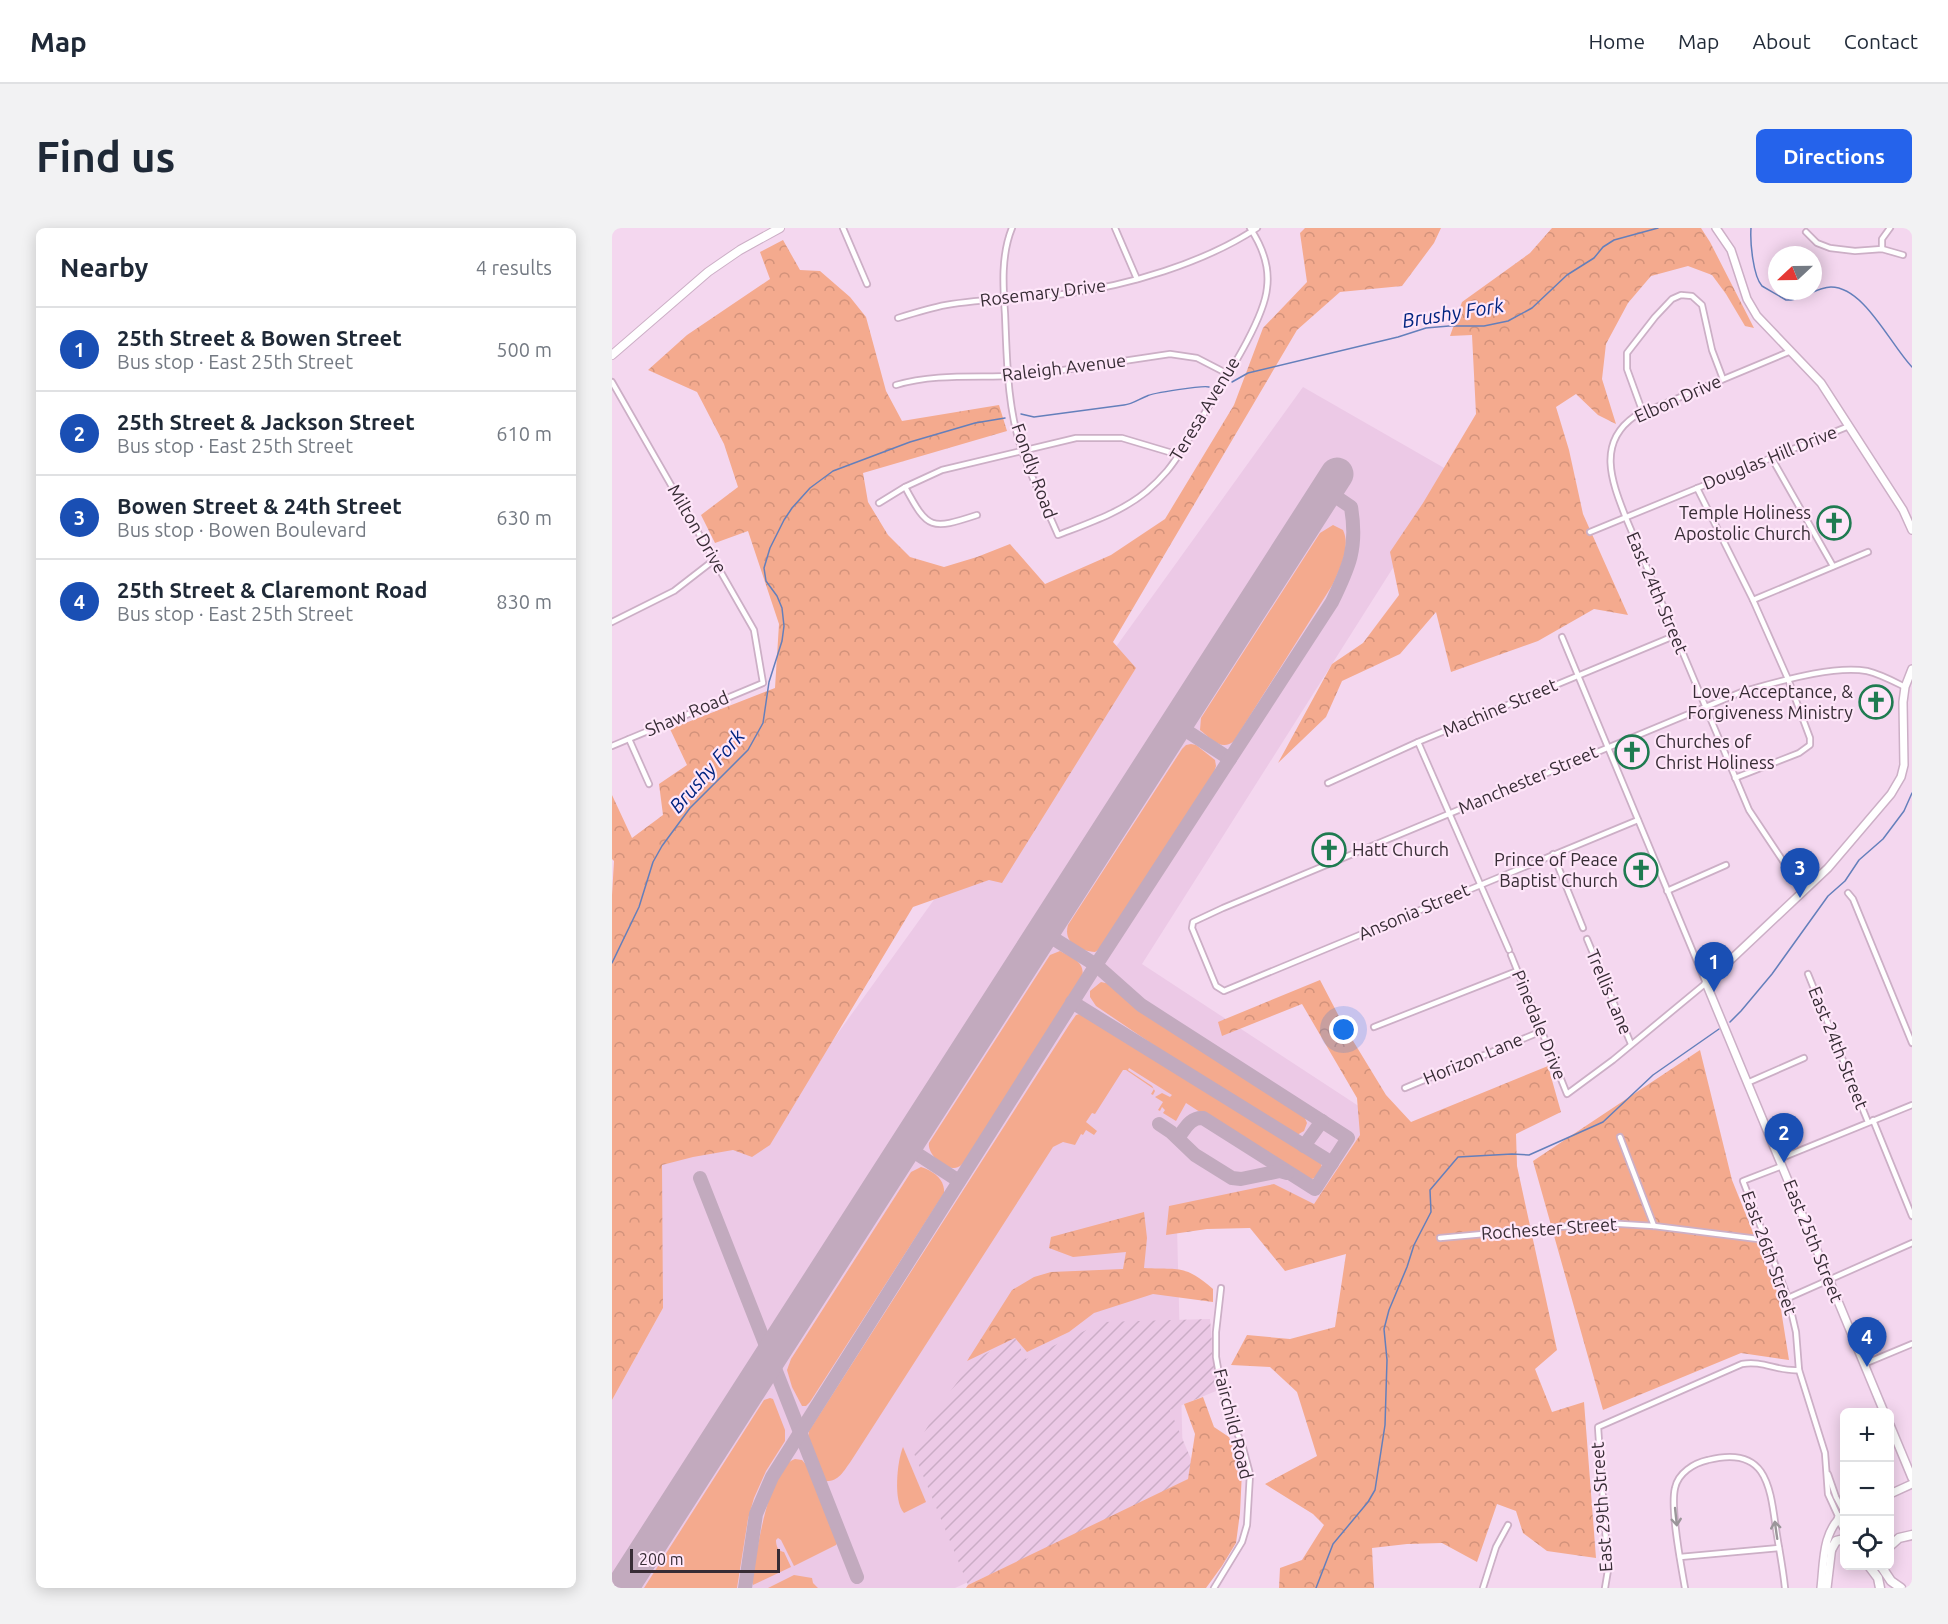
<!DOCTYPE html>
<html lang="en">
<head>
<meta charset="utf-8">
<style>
	:root { --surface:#fff; --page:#f2f2f3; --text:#1f2937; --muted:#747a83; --line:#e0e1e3; --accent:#2563eb }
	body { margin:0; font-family:Ubuntu,sans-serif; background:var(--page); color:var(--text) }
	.controls { position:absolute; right:18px; bottom:18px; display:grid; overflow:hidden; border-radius:9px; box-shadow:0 3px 15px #0003 }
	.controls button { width:54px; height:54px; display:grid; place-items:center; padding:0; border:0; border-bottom:2px solid var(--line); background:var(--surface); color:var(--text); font:30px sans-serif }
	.compass { position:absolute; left:1156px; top:18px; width:54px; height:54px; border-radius:50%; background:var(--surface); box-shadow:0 3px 15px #0003; rotate:248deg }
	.scale { position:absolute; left:18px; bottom:15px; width:150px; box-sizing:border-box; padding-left:6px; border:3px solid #372c35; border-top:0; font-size:16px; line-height:21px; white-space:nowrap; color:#372c35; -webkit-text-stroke:4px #fee6f9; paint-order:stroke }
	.you { position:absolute; left:732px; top:802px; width:21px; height:21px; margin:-15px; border:4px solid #fff; border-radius:50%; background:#1a73e8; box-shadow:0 0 0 9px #1a73e833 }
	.badge { display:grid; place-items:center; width:39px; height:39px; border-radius:50%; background:var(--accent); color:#fff; font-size:20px; font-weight:700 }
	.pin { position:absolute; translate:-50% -50px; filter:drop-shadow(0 2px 3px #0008) }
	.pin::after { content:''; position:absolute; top:32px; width:21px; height:18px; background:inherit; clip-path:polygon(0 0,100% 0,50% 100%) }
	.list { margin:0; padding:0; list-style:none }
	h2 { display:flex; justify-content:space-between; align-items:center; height:78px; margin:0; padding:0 24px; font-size:26px }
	h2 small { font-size:20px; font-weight:400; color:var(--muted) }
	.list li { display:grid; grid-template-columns:39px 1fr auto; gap:18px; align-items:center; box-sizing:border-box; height:84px; padding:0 24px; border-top:2px solid var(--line) }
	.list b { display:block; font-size:22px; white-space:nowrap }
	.list p { margin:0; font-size:20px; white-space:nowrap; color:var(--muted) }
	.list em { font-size:20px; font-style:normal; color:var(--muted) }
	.icon { flex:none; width:33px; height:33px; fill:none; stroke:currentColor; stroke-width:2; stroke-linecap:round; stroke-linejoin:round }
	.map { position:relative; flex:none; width:1300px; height:1360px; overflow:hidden; border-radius:9px }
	header { display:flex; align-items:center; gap:36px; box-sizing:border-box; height:84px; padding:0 30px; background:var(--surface); border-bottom:2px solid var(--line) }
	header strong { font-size:28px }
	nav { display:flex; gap:33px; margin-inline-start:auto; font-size:21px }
	.intro { display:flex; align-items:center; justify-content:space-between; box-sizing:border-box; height:144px; padding:0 36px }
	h1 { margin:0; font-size:42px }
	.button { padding:15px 27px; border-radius:9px; background:var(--accent); color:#fff; font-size:21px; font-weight:700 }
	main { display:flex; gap:36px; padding:0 36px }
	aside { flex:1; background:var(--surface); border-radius:9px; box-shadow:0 3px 15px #0003 }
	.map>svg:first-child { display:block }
	.built { fill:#ecc9e6 }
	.industrial { fill:url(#industrial-furrows) }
	.green { fill:#f4aa8e }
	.forest { fill:url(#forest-crowns) }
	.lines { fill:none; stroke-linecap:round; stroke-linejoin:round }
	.stream { stroke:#647fbb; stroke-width:1.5 }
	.taxiway { stroke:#c2aabe; stroke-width:14 }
	.runway { stroke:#c2aabe; stroke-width:33 }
	.street-casing { stroke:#ccafc6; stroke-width:8 }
	.secondary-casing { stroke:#ccafc6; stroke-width:10 }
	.primary-casing { stroke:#ccafc6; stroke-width:10 }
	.highway-casing { stroke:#ccafc6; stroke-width:11 }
	.street { stroke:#fff; stroke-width:4.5 }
	.secondary { stroke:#fff; stroke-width:7 }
	.primary { stroke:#fff; stroke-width:8 }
	.highway { stroke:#fff; stroke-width:8 }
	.oneway { stroke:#9b969a }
	.labels { text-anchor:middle; stroke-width:4.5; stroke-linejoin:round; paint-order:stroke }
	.street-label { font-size:18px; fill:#372c35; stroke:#fee6f9 }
	.poi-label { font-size:18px; fill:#372c35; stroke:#fee6f9; text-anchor:end }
	.water-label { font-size:20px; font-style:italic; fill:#002480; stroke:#fee6f9 }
</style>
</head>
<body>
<header>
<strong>Map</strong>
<nav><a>Home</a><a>Map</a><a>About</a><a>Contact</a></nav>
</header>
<div class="intro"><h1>Find us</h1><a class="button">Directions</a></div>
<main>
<aside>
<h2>Nearby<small>4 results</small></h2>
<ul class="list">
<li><span class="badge" style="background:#1a4fb4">1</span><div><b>25th Street &amp; Bowen Street</b><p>Bus stop · East 25th Street</p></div><em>500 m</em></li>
<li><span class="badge" style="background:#1a4fb4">2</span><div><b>25th Street &amp; Jackson Street</b><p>Bus stop · East 25th Street</p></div><em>610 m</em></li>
<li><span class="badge" style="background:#1a4fb4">3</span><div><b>Bowen Street &amp; 24th Street</b><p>Bus stop · Bowen Boulevard</p></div><em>630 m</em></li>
<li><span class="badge" style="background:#1a4fb4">4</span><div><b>25th Street &amp; Claremont Road</b><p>Bus stop · East 25th Street</p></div><em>830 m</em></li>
</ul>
</aside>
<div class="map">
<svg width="1300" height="1360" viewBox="0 0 1300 1360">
	<defs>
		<pattern id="industrial-furrows" width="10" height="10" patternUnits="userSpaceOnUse" patternTransform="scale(1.5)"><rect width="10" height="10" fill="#ecc9e6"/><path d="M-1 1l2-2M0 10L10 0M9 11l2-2" fill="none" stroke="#cbadc6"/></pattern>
		<pattern id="forest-crowns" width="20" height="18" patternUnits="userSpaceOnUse" patternTransform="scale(1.5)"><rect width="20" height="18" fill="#f4aa8e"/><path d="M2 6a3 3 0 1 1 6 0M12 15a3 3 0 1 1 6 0" fill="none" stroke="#d2927b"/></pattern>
	</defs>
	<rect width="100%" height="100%" fill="#f4d7ef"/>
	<polygon class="built" points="691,159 841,245 530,736 771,894 695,984 565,999 571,1237 436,1318 343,1360 0,1360 0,1172 51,1080 17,1002 52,898 162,894"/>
	<polygon class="industrial" points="598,1091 604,1163 558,1182 582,1238 576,1251 554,1264 356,1357 301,1223 331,1173 362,1132 403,1110 414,1131 491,1094"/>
	<g class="green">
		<path d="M 721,297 L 731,302 C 739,319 728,340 721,356 L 622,513 C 610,524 598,510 588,502 L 589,490 L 708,305 Z"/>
		<path d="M 579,516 L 584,517 L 603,532 L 604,538 L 602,544 L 489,720 L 483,724 C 466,723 451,714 456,697 L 570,521 L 574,517 Z"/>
		<path d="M 448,723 C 459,729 474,734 470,749 L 354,932 C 351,936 347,940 342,940 C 331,941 315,925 317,915 L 438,727 Z"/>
		<polygon points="489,754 498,756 539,791 692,888 695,895 692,903 685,907 678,903 549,822 484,778 478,769 478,763"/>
		<path d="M 474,784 L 701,928 C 708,933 712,937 709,946 L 700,951 L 684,946 L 574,875 L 564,893 L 551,885 L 553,882 L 550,879 L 548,883 L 546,882 L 551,874 L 543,869 L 550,865 L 558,869 L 560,867 L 517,840 L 516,842 L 540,858 L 543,863 L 541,867 L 539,866 L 542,861 L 514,842 L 511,842 L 483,886 L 480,885 L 474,894 L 485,903 L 482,907 L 474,902 L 471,907 L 469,906 L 463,917 L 451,914 L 441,919 L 239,1233 C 231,1244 226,1255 211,1253 L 195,1215 L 197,1203 L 457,797 L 464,787 Z"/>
		<path d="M 309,939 C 321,943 333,951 332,965 L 198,1174 L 194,1178 L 190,1178 L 180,1159 L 175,1142 L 179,1131 L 299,944 Z"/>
		<polygon points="158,1170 161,1171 173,1202 173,1213 154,1243 142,1270 136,1291 125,1360 32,1360 152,1172"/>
		<path d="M 291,1219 L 314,1274 L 292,1285 C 281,1274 285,1233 291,1219 Z"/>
		<path d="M 183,1231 L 190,1232 L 197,1240 L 226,1314 L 224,1317 L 182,1338 L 169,1312 L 166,1310 L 164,1312 C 164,1318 166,1323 172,1324 L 179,1339 L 141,1357 L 140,1354 C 144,1328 156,1240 183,1231 Z"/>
		<polygon points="182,1347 200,1350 201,1355 206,1360 156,1360"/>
	</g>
	<g class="forest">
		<polygon points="693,0 829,0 822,15 790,58 728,64 685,102 501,414 524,440 390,655 377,652 301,679 158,917 140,929 121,922 81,929 50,937 51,1080 0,1172 0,667 2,633 0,631 0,567 20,610 51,587 47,556 75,537 58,501 163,460 167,396 136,303 103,315 89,287 126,259 112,216 85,164 36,142 75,107 158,51 148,24 171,12 188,42 208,43 238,69 254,89 274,163 290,193 387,177 395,203 251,245 256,274 276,307 298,329 332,339 365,329 398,316 433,356 499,327 553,291 622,177 651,100 695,54 688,5"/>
		<polygon points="940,0 1089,0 1098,14 1142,100 1133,98 1114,66 1100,47 1076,38 1039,48 1016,75 994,116 990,151 1004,196 986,187 964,166 944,179 957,222 971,286 1016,387 982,381 926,413 839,444 824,384 788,426 730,453 714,489 666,535 720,436 751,415 787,367 778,324 811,275 864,186 860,107 838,108 850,74 918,25"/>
		<polygon points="708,752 732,798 774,867 799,894 936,838 949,884 904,906 905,938 945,1122 923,1141 940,1184 972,1174 984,1330 935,1323 911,1305 904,1283 885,1276 865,1334 830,1315 795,1316 760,1320 762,1360 667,1360 668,1340 690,1332 712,1297 701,1286 653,1256 705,1228 685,1164 658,1139 619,1137 635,1107 678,1111 723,1099 734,1026 673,1043 638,1000 595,1001 554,1007 557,978 662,956 702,976 748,907 745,870 690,776 610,808 606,794"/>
		<polygon points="1088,822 1120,952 1167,1069 1177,1132 1129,1125 991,1182 921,933"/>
		<path d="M 532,984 L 535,1010 L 532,1040 C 566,1042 573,1036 601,1061 L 601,1074 L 541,1066 L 482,1085 L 457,1104 L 415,1124 L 403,1110 L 355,1133 L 400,1062 L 422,1049 L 439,1044 L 511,1041 L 514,1024 L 461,1029 L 437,1020 L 439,1009 Z"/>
		<polygon points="591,1169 602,1199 617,1209 630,1243 628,1285 624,1315 610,1338 594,1360 354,1360 356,1357 576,1251 583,1206 572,1176"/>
	</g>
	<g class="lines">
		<g class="stream">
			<path d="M 1139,0 C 1138,14 1141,48 1150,58 L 1174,72 L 1179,72 C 1193,71 1204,59 1219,59 C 1252,59 1278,116 1300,139"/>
			<polyline points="620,154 636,145 786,109 814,100 837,98 872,98 896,93 920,80 955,47 982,30 991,19 1002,12 1046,0"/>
			<path d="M 409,186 L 422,189 L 512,177 C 521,176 527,171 535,168 C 540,165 592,157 597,159"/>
			<polyline points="0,735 27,679 41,634 50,618 78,580 136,522 151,495 157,454 170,413 172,398 170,380 165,368 154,353 152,340 158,320 172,292 180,280 198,260 221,243 298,214 363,195 393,190"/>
			<polyline points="1118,794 1129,783 1160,746 1216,668 1233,653 1247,632 1271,611 1292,583 1300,565"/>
			<polyline points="704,1360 721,1316 756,1274 763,1262 773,1197 775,1132 772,1101 777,1082 795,1039 802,1017 819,984 818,962 846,929 900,926 917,927 991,894 1041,847 1107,801"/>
		</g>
		<g class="taxiway">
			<polyline points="564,496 618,531"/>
			<path d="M 431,704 L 484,737 L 529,777 L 736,910 L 703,961 L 591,890 C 578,889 573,901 566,910"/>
			<polyline points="460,774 720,935"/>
			<polyline points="547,896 559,904 583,927 620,950 629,951 668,943 675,945"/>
			<polyline points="293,918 347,953"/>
			<polyline points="692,918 710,893"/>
			<polyline points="88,950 245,1349"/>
			<path d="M 133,1360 L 144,1286 L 160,1249 L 484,737 L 720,374 C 737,339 746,320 739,279 L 714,262"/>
		</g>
		<polyline class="runway" points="10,1360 725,246"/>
		<defs>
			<g id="street">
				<polyline points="231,0 255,56"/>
				<path d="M 400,0 C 389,27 391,58 393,86 C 395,132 395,179 410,223 C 420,251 434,279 446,307 C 477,295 510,284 535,263 C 542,257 549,250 555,243 C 569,226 580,205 592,186 C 610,156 652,93 655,60 C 658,38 650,18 638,0"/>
				<polyline points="503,0 525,51"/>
				<polyline points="1194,4 1205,15 1218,20 1243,23 1270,21 1291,27"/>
				<polyline points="1270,21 1270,11 1278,0"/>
				<path d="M 286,90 C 302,85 318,80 334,77 C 373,70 413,71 452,66 C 515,58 592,35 645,0"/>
				<path d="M 1179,123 L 1023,188 C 984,215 1000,254 1014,290 L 1137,582 L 1191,663"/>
				<polyline points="0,154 142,402 151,455 0,518"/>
				<path d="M 284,157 C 327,144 374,151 418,147 L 558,126 L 585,130 L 616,146"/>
				<polyline points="1031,185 1015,141 1015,125 1043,89 1060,71 1069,67 1080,68 1090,77 1100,122 1111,151"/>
				<polyline points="1159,229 1221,338"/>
				<path d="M 293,259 C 316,302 319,302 365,287"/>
				<polyline points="1085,260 1141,372 1176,451 1198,510 1198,517 1187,525 1123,550"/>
				<polyline points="267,275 293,259 330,242 464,210 510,210 567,227"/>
				<polyline points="978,304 1237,198"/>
				<polyline points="1141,372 1256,324"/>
				<polyline points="0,394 62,363 102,332"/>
				<polyline points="17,511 37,556"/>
				<polyline points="806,514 897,722"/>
				<polyline points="716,555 806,514 1062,408"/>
				<path d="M 1026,592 L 612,763 L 604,758 L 580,700 L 581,694 L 611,680 L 1132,463 C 1166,454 1220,437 1255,443 C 1268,446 1281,453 1293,459"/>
				<polyline points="941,626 971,700"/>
				<polyline points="1055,663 1114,637"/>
				<polyline points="1236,665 1241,671 1300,815"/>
				<polyline points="975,711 1019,816"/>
				<polyline points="899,727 955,866 1001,832 1094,755 950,409"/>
				<polyline points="1196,746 1256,894"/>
				<polyline points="762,799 905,743"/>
				<polyline points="1135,855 1192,830"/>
				<polyline points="793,860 930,803"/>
				<polyline points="1261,892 1300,988"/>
				<polyline points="1008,909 1042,998"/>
				<polyline points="1167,931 1300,877"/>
				<polyline points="1170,938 1131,953 1176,1070 1184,1104 1187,1142 1213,1225 1216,1266 1227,1290"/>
				<polyline points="828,1010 992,995 1042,998 1154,1012"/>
				<polyline points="1176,1070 1300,1015"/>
				<polyline points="1252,1136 1300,1116"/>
				<polyline points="1216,1246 1224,1269 1232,1284"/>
				<polyline points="1068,1329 1167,1320"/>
				<polyline points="602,1360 630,1314 635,1297 638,1246 630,1216 617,1187 609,1158 604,1129 604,1104 609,1060"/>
				<polyline points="871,1360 884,1319 896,1297"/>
				<path d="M 993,1360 L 996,1342 L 986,1199 L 1130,1136 C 1151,1132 1166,1144 1187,1142"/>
				<path d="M 1073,1360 C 1069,1337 1058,1281 1063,1260 C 1066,1245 1082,1235 1096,1232 C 1154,1217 1158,1257 1164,1301 C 1167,1321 1171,1340 1173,1360"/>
			</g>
			<g id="secondary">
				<polyline points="1104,0 1119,22 1135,71 1145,88 1209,155 1291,282 1300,302"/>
				<polyline points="1272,1184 1094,755 1216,640 1279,566 1289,549 1292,537 1291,474 1293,459 1300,441"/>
				<polyline points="1278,1197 1300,1250"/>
				<polyline points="1278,1266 1300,1256"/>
				<path d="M 1209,1360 C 1212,1334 1210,1303 1232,1286"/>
				<polyline points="1215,1360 1220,1318"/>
			</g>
			<polyline id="primary" points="0,127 96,44 128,22 168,0"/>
			<g id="highway">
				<polyline points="1227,1290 1232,1299"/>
				<polyline points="1278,1318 1287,1310 1300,1307"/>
				<polyline points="1219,1322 1224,1313 1232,1311"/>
				<polyline points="1257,1338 1266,1350 1268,1360"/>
				<polyline points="1269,1338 1279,1353 1289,1360"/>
			</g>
		</defs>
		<use href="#street" class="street-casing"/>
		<use href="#secondary" class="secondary-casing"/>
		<use href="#primary" class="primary-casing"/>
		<use href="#highway" class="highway-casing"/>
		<use href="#street" class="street"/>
		<use href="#secondary" class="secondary"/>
		<use href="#primary" class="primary"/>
		<use href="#highway" class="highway"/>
	</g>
	<defs><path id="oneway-shaft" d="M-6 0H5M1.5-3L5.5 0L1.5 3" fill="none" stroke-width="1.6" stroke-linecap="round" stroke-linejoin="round" transform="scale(1.5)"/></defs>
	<g class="oneway">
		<use href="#oneway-shaft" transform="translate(1064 1289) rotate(84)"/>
		<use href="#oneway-shaft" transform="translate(1164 1302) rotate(-98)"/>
	</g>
	<defs>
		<symbol id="church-ring" viewBox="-11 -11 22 22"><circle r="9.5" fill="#fee6f9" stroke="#1f7b51" stroke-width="1.5"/><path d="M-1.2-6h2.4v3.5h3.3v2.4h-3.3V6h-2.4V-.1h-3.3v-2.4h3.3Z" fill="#1f7b51"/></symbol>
	</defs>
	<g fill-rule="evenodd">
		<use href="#church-ring" x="1203" y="276" width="38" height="38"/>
		<use href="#church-ring" x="1245" y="455" width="38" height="38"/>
		<use href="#church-ring" x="1001" y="505" width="38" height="38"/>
		<use href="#church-ring" x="698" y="603" width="38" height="38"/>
		<use href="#church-ring" x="1010" y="623" width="38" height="38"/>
	</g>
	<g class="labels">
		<g class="street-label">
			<text transform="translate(431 65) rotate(-7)" y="6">Rosemary Drive</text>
			<text transform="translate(452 140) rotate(-7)" y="6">Raleigh Avenue</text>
			<text transform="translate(1066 171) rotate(-24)" y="6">Elbon Drive</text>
			<text transform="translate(593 181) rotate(-59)" y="6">Teresa Avenue</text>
			<text transform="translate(1158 230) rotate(-22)" y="6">Douglas Hill Drive</text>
			<text transform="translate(422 243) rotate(70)" y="6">Fondly Road</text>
			<text transform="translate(85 301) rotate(60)" y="6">Milton Drive</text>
			<text transform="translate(1045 365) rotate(67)" y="6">East 24th Street</text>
			<text transform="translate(888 480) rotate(-23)" y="6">Machine Street</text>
			<text transform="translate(75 486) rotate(-23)" y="6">Shaw Road</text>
			<text transform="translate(916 552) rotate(-23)" y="6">Manchester Street</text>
			<text transform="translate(802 684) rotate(-23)" y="6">Ansonia Street</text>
			<text transform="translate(997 764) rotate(67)" y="6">Trellis Lane</text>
			<text transform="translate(927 797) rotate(68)" y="6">Pinedale Drive</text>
			<text transform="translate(1226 820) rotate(68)" y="6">East 24th Street</text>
			<text transform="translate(861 831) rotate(-23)" y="6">Horizon Lane</text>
			<text transform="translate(937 1001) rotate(-4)" y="6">Rochester Street</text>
			<text transform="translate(1201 1013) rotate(68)" y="6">East 25th Street</text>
			<text transform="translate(1157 1025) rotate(70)" y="6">East 26th Street</text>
			<text transform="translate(621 1196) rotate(76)" y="6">Fairchild Road</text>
			<text transform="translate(990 1279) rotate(-94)" y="6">East 29th Street</text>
		</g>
		<g class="poi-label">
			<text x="1199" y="291">Temple Holiness<tspan x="1199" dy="21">Apostolic Church</tspan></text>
			<text x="1241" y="470">Love, Acceptance, &amp;<tspan x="1241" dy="21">Forgiveness Ministry</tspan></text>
			<text x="1043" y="520" text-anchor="start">Churches of<tspan x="1043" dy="21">Christ Holiness</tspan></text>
			<text x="740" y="628" text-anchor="start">Hatt Church</text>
			<text x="1006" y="638">Prince of Peace<tspan x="1006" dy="21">Baptist Church</tspan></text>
		</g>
		<g class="water-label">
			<text transform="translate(841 85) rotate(-9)" y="7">Brushy Fork</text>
			<text transform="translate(95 543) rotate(-49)" y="7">Brushy Fork</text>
		</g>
	</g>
</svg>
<div class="controls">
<button>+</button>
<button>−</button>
<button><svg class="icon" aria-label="locate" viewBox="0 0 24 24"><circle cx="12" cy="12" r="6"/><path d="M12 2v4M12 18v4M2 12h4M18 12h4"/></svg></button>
</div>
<svg class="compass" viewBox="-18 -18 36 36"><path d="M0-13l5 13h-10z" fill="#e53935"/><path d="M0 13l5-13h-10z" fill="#747a83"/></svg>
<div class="scale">200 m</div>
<div class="you"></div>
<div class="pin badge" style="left:1102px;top:764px;background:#1a4fb4">1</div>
<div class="pin badge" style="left:1172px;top:935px;background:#1a4fb4">2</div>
<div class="pin badge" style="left:1188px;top:670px;background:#1a4fb4">3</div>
<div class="pin badge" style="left:1255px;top:1139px;background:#1a4fb4">4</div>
</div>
</main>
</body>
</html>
